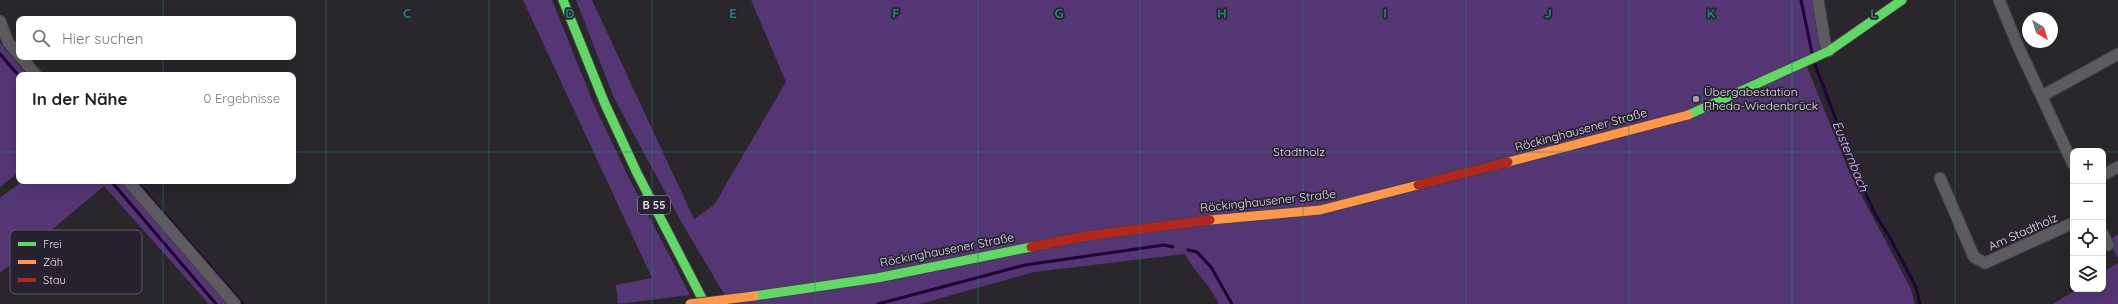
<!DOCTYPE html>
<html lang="de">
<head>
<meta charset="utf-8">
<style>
	:root { --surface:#fff; --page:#f6f6f6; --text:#202124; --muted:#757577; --line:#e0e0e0 }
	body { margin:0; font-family:Quicksand,sans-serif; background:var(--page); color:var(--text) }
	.controls { position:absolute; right:12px; bottom:12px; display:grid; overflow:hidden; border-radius:8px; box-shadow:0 4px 16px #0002 }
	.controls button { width:36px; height:36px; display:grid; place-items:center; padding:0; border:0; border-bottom:1px solid var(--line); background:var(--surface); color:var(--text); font:20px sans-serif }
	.compass { position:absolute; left:2022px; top:12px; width:36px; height:36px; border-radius:50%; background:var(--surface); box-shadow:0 4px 16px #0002; rotate:142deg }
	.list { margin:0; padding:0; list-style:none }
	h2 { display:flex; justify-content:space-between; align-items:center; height:52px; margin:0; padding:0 16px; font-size:17px }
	h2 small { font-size:13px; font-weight:400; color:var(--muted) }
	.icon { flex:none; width:22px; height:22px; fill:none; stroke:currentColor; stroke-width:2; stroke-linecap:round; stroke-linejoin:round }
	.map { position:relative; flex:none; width:2118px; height:304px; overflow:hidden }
	.search { position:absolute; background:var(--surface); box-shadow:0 4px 16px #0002; left:16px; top:16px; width:280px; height:44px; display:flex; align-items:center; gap:10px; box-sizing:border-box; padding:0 14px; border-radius:8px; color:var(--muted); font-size:15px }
	.panel { position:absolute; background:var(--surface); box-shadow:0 4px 16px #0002; left:16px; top:72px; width:280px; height:112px; border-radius:8px }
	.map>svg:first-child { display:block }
	.green { fill:#533673 }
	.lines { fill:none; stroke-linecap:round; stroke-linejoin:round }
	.stream { stroke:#1f0335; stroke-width:3 }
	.street-casing { stroke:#444047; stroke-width:13 }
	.fast-casing { stroke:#444047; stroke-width:11 }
	.slow-casing { stroke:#444047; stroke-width:11 }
	.jam-casing { stroke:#444047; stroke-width:11 }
	.street { stroke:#5d5a60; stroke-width:11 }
	.fast { stroke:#63d668; stroke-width:9 }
	.slow { stroke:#ff974d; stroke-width:9 }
	.jam { stroke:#b3261e; stroke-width:9 }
	.slow-bridge-casing { stroke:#444047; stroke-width:11; stroke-linecap:butt }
	.slow-bridge { stroke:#ff974d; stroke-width:9 }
	.grid { fill:none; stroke:#24807a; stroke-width:1; stroke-opacity:0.55 }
	.poi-dot { fill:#a19ea6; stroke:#282230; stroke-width:1.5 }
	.labels { text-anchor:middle; stroke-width:3.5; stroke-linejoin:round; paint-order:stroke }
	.shield { fill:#282230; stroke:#aaa6b0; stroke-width:1 }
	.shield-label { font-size:11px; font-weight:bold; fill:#e2dee7 }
	.poi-label { font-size:12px; fill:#e2dee7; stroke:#282230; text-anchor:start }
	.street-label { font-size:12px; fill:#e2dee7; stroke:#282230 }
	.park-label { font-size:12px; fill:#e8dff5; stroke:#282230 }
	.water-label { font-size:13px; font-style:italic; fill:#d6bafb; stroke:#282230 }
	.key { fill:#282230; stroke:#605a67; stroke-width:1 }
	.key-label { font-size:11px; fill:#e2dee7 }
	.grid-label { font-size:13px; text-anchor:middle; font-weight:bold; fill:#24807a; stroke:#282230; stroke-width:3.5; stroke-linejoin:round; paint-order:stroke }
</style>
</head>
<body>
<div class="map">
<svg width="2118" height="304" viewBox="0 0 2118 304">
	<rect width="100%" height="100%" fill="#29262c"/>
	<g class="green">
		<polygon points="523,0 552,0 595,107 628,176 690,295 618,304 616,285 652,278"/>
		<path d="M 576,0 L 592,0 L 694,219 L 714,205 L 786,82 L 751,0 L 1814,0 L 1822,49 L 1803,57 L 1850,174 L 1911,289 L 1915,304 L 1219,304 C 1211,286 1194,272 1185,254 L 1034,272 L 920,304 L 730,304 L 683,225 L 614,98 Z"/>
		<polygon points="0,43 27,75 19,75 19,172 0,187"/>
		<polygon points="22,181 123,181 230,304 209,304 104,186 0,273 0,198"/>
		<polygon points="2118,234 2118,259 2109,240"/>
		<polygon points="2118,263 2118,304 2053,304 2077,289 2103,289 2103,272"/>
	</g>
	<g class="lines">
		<g class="stream">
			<polyline points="1801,0 1812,53"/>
			<polyline points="0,54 19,76"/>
			<polyline points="1814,62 1855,170 1875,214 1889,236 1916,287 1920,304"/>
			<polyline points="111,181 216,304"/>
			<polyline points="136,181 243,304"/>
			<polyline points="1188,250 1197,252 1211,267 1232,304"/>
			<polyline points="878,304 1025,265 1164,245 1173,247"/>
		</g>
		<defs>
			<g id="street">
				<polyline points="1818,0 1825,43 1829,51"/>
				<polyline points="1999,0 2018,46 2073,164"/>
				<polyline points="0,21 8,42 19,55"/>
				<polyline points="21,57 36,75"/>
				<polyline points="2042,96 2118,54"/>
				<polyline points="2103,175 2118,167"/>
				<polyline points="1940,178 1974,257 1985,263 2073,223"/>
				<polyline points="128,181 235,304"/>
				<polyline points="2103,234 2108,245"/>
			</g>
			<g id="fast">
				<polyline points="563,0 605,104 637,173 705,304"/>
				<polyline points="1688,115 1829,51 1902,0"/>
				<polyline points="754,296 877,278 1031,247"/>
			</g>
			<g id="slow">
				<polyline points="1508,162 1688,115"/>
				<polyline points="1210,220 1320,210 1418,185"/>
			</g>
			<g id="jam">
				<polyline points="1418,185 1508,162"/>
				<polyline points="1031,247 1086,236 1210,220"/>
			</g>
		</defs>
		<use href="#street" class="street-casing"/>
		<use href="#fast" class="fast-casing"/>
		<use href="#slow" class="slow-casing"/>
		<use href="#jam" class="jam-casing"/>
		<use href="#street" class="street"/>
		<use href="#fast" class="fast"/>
		<use href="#slow" class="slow"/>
		<use href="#jam" class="jam"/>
		<defs>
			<polyline id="slow-bridge" points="690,304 754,296"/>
		</defs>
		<use href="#slow-bridge" class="slow-bridge-casing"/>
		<use href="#slow-bridge" class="slow-bridge"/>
	</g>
	<path class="grid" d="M 163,0 L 163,19M 326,0 L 326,304M 489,0 L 489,304M 652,0 L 652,304M 815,0 L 815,304M 978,0 L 978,304M 1140,0 L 1140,304M 1303,0 L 1303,304M 1466,0 L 1466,304M 1629,0 L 1629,304M 1792,0 L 1792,304M 1955,0 L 1955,304M 163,57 L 163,75M 0,152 L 19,152M 293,152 L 2073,152M 2103,152 L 2118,152M 163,181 L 163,304"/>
	<circle class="poi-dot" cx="1696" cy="99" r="4"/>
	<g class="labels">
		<rect class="shield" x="638" y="196" width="32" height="18" rx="3"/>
		<g class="shield-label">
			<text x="654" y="209">B 55</text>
		</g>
		<g class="poi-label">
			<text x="1704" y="96">Übergabestation<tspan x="1704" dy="14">Rheda-Wiedenbrück</tspan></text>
		</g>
		<g class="street-label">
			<text transform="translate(1581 130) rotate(-15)" y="4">Röckinghausener Straße</text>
			<text transform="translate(1268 201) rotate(-6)" y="4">Röckinghausener Straße</text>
			<text transform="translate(2023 232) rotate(-24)" y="4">Am Stadtholz</text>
			<text transform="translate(947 250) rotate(-11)" y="4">Röckinghausener Straße</text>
		</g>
		<g class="park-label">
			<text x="1299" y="156">Stadtholz</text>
		</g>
		<g class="water-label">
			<text transform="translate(1851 156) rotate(68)" y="5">Eusternbach</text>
		</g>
	</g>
	<rect x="10" y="230" width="132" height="64" rx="6" class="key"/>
	<rect x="18" y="242" width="18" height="4" fill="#63d668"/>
	<rect x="18" y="260" width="18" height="4" fill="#ff974d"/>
	<rect x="18" y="278" width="18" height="4" fill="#b3261e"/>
	<g class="key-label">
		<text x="43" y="248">Frei</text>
		<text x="43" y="266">Zäh</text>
		<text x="43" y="284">Stau</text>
	</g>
	<g class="grid-label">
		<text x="407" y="18">C</text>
		<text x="570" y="18">D</text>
		<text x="733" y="18">E</text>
		<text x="896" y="18">F</text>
		<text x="1059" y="18">G</text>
		<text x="1222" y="18">H</text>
		<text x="1385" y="18">I</text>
		<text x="1548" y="18">J</text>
		<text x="1711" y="18">K</text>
		<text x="1874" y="18">L</text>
	</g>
</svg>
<div class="controls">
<button>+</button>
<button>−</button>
<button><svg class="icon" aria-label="locate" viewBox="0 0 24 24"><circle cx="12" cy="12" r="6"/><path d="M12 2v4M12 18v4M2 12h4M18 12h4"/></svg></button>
<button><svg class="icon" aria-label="layers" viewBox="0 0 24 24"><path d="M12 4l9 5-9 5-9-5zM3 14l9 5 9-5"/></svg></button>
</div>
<svg class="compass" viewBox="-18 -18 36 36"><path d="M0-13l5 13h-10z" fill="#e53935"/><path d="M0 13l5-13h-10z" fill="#757577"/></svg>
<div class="search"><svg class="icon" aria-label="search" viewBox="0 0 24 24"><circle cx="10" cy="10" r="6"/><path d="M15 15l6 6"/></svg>Hier suchen</div>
<section class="panel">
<h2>In der Nähe<small>0 Ergebnisse</small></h2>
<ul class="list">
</ul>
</section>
</div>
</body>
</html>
